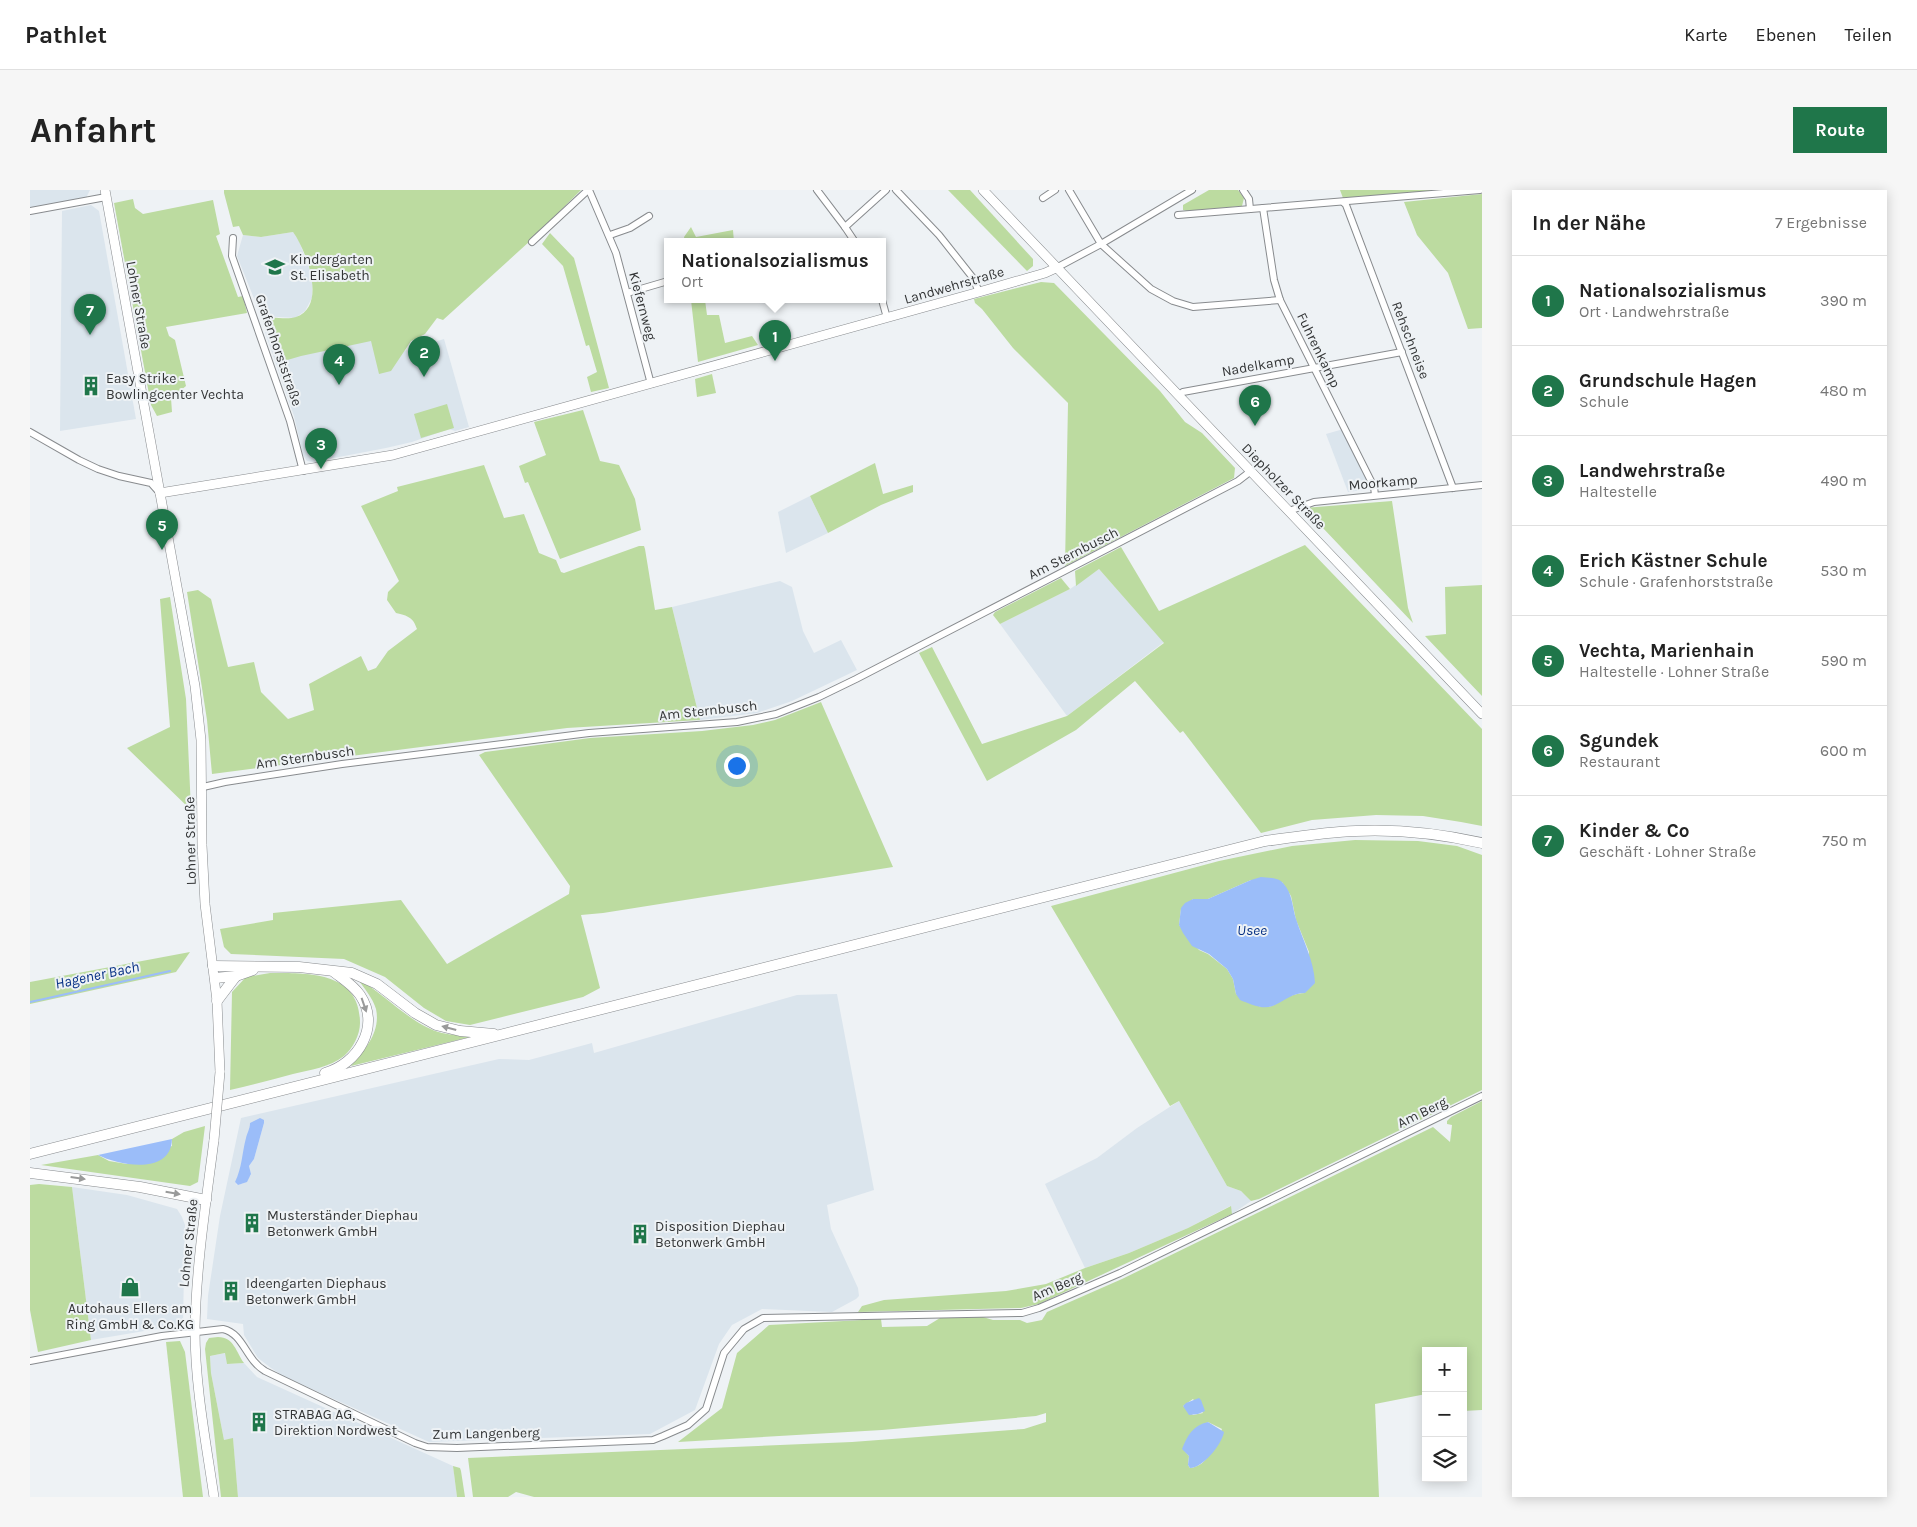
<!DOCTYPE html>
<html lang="de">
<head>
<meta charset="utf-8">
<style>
	:root { --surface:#fff; --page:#f6f6f6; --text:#222; --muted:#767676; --line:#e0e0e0; --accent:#1f764a }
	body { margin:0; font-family:Karla,sans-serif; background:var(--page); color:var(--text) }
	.controls { position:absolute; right:15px; bottom:15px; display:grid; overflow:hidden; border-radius:0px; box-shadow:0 2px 12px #0003 }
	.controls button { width:45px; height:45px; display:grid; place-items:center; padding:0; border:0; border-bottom:1px solid var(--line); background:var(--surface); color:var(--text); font:25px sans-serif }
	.you { position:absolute; left:706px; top:575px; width:18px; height:18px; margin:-12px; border:4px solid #fff; border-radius:50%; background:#1a73e8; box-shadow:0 0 0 8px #1a73e833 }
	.badge { display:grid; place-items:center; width:32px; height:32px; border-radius:50%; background:var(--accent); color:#fff; font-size:16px; font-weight:700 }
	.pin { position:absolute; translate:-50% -41px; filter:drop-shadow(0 1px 2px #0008) }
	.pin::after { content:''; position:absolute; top:26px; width:18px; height:15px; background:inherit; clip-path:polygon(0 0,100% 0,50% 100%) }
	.popup { position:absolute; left:634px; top:48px; width:222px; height:65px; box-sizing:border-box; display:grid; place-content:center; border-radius:0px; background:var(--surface); filter:drop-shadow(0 1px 4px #0005); font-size:16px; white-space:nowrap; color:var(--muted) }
	.popup b { font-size:19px; color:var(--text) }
	.popup::after { content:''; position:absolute; left:50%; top:100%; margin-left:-10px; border:10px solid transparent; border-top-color:var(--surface) }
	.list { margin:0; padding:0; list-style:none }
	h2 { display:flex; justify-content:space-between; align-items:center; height:65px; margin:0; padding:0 20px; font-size:21px }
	h2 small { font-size:16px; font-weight:400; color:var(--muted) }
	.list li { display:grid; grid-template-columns:32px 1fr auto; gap:15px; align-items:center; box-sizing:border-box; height:90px; padding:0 20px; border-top:1px solid var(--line) }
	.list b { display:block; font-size:19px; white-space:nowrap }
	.list p { margin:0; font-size:16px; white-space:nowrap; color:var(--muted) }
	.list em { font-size:16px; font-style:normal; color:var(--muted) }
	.icon { flex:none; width:28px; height:28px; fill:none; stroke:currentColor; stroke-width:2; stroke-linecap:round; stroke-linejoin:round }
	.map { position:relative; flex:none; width:1452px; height:1307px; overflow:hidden; border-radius:0px }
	header { display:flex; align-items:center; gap:30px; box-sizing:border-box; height:70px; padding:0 25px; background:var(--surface); border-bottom:1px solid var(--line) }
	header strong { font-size:24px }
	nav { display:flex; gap:28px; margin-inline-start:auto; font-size:18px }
	.intro { display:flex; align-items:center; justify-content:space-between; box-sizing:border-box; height:120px; padding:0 30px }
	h1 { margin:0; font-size:35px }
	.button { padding:12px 22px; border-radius:0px; background:var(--accent); color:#fff; font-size:18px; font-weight:700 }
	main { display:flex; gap:30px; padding:0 30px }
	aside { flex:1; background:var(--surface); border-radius:0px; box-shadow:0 2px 12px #0003 }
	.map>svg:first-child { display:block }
	.built { fill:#dbe5ed; fill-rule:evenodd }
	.green { fill:#bcdba0; fill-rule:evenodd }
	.water { fill:#9bbdf9 }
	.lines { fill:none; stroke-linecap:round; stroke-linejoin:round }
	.stream { stroke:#9bbdf9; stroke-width:2 }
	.minor-casing { stroke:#888b8e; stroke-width:8 }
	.tertiary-casing { stroke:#888b8e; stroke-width:10 }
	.secondary-casing { stroke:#888b8e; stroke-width:10 }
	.primary-casing { stroke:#888b8e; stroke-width:11 }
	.minor { stroke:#fff; stroke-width:6 }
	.tertiary { stroke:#fff; stroke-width:9 }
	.secondary { stroke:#fff; stroke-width:9 }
	.primary { stroke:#fff; stroke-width:10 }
	.secondary-bridge-casing { stroke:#888b8e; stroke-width:10; stroke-linecap:butt }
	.secondary-bridge { stroke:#fff; stroke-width:9 }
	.oneway { fill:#999a9a }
	.labels { text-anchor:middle; stroke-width:4; stroke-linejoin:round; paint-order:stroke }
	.poi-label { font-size:14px; fill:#333536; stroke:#eef2f5; text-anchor:start }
	.street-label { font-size:14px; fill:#333536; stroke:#eef2f5 }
	.water-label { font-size:15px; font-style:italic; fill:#073185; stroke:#eef2f5 }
</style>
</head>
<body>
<header>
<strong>Pathlet</strong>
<nav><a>Karte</a><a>Ebenen</a><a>Teilen</a></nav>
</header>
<div class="intro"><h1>Anfahrt</h1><a class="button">Route</a></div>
<main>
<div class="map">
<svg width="1452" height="1307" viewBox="0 0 1452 1307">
	<rect width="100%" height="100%" fill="#eef2f5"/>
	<g class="built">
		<polygon points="0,0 60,0 56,8 0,18"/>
		<polygon points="61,15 69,21 106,229 30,241 32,21"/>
		<polygon points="263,42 269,51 283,89 282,108 275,121 265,128 231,126 207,66 213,45 231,47"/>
		<polygon points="235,142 340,148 357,166 414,149 439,237 425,241 419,239 382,252 356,258 283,272 277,271 273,265 264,226"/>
		<polygon points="1317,238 1348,298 1318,302 1296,244"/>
		<polygon points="780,306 798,343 756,363 748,322"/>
		<polygon points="1069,379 1134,452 1037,526 970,434 1040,399"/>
		<polygon points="750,391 762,397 773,441 784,463 811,450 827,480 762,511 727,523 670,530 642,417"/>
		<path d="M 807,804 L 844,1000 L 797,1015 L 801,1039 L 828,1098 L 829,1106 L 826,1109 L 802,1122 L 732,1119 L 702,1135 L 689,1154 L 665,1220 L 620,1244 L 399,1252 L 253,1186 L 241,1178 L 228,1168 L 214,1145 L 213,1134 L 177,1129 L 178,1106 L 190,1026 L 211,928 L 469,869 L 499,870 L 562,853 L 564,863 L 767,805 ZM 234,933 L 224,969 L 219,976 L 221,985 L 214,993 L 207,995 L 205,992 L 209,985 L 220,937 Z"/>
		<polygon points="1149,911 1197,996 1211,1001 1221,1011 1202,1024 1200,1016 1158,1038 1099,1063 1055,1078 1015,994 1067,968 1107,938"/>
		<polygon points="42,997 97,1005 147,1019 152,1027 155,1035 153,1132 150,1135 61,1150"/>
		<polygon points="196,1163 197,1174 214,1173 227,1187 423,1276 427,1307 208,1307 203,1249 194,1250 181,1183 180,1166"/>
	</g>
	<g class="green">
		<path d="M 194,0 L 551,0 L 500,51 L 413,130 L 407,128 L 395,144 L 381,151 L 361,181 L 349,184 L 341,151 L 271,166 L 254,171 L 248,154 L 243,155 L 231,126 C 239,127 258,130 266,127 C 298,116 276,60 263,42 L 231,47 L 213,45 L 209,36 L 203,37 L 194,3 Z"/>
		<polygon points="918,0 940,0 1003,69 1003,76 997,81"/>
		<polygon points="1179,0 1208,0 1214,8 1212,16 1157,21 1153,20 1153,15"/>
		<polygon points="1310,0 1416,0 1313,8"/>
		<polygon points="1452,4 1452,138 1438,139 1418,83 1387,45 1374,12"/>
		<polygon points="103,9 105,18 113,24 183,10 190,44 186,46 208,107 213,106 217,123 136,137 139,146 145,150 156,196 141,208 142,222 127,226 121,215 84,13"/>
		<polygon points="661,37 666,47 703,40 704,52 655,52 654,47"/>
		<polygon points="520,43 544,68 579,198 561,202 557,187 567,182 559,155 556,156 533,76 512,54"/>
		<polygon points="1011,92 1024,93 1130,201 1155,232 1172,243 1205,278 1204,288 1035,376 1038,213 983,158 952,119 945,113 944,109"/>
		<polygon points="661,110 675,110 677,125 689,125 695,153 722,146 728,155 668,172"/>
		<polygon points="682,184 686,203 667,207 665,189"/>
		<polygon points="417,214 424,238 391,248 384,224"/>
		<polygon points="553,220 570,271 589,275 605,309 611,340 530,369 498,292 495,293 489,276 516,265 504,232"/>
		<polygon points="845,273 853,304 883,295 883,302 851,315 798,343 780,306"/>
		<path d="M 454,275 L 474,328 L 494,324 L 509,363 L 526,370 L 531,382 L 534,383 L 609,356 L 614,356 L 615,359 L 625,420 L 642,417 L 670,530 L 537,538 L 182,584 L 177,530 L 157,402 L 168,400 L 181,409 L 198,477 L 224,472 L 231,502 L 258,529 L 284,520 L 279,494 L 331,466 L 338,481 L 346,478 L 358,461 L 387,439 C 383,427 378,426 366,423 L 357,410 L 358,402 L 369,391 L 331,316 L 368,301 L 367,297 Z"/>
		<polygon points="1362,311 1378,418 1383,433 1274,318"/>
		<polygon points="1275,355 1452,539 1452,636 1431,632 1393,626 1346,625 1282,630 1231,643 1153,541 1150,543 1105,491 1046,540 957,591 889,463 902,457 952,554 1037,526 1134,453 1069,379 1046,396 1045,381 1091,357 1129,421"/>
		<polygon points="1031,388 1040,399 970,434 963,425 965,422"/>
		<polygon points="1452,395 1452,506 1395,446 1416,444 1415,397"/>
		<polygon points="140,407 156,509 161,620 97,558 140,537 130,409"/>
		<polygon points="791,512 863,677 573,723 551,725 570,798 553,807 440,835 416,831 394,818 355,787 314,769 201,764 194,757 190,739 243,730 243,723 371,710 417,774 539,704 540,696 449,565 455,562 560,548 672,541 723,535 745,530"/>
		<path d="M 1325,650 L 1388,651 L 1427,656 L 1452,665 L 1452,900 L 1229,1009 L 1221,1011 L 1211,1001 L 1197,996 L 1149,911 L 1140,916 L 1021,716 L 1189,671 L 1262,656 ZM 1221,690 L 1252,692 L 1261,706 L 1266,730 L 1279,762 L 1275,803 C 1240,805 1249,833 1206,804 L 1203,789 L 1197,779 L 1178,764 L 1169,760 L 1149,735 L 1151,719 L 1163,709 L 1178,709 Z"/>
		<polygon points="160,762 146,782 0,814 0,792"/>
		<path d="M 240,783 C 278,783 330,781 330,833 C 330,845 323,858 314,866 C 300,877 280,880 263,884 C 242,890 221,895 200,900 L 202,802 L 216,787 Z"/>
		<path d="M 327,788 C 355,804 381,835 412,843 C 421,845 431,845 440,847 L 321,876 C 335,860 351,842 346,819 C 343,808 333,797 327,788 Z"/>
		<path d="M 1452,911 L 1452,1220 L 1433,1221 L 1433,1161 L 1396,1161 L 1396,1204 L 1345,1214 L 1349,1307 L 504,1307 L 486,1302 L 478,1307 L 443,1307 L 438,1268 L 822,1252 L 994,1239 L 1016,1232 L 1016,1223 L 1006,1226 L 852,1240 L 648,1252 L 692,1218 L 707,1163 L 739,1135 L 851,1129 L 852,1137 L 897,1136 L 910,1128 L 953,1127 L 963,1130 L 990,1130 L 997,1133 L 1012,1130 L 1017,1122 L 1092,1089 L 1403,937 L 1420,952 L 1422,935 L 1417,934 L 1417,931 L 1421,927 ZM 1163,1209 L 1173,1223 L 1163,1225 L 1153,1216 ZM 1178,1232 L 1192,1239 C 1185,1254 1179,1276 1160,1278 L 1158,1275 L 1159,1266 L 1153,1259 C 1158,1244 1165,1241 1178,1232 Z"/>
		<polygon points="175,936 168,992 160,996 11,975 68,965 79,971 97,974 142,956 142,949 154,942"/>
		<polygon points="9,994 42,997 61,1150 8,1162 0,1120 0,995"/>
		<polygon points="1201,1016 1202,1024 1009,1114 991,1118 828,1122 832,1116 854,1110 976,1101 1016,1094 1055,1078 1099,1063 1158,1038"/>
		<path d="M 188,1147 C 204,1147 206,1162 214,1173 L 197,1174 L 195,1163 L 180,1166 L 181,1183 L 194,1250 L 203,1248 L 208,1307 L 191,1307 L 175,1159 L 176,1153 L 179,1148 Z"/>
		<polygon points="150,1151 155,1162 173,1307 153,1307 136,1152"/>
		<polygon points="423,1276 430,1278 431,1281 435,1307 427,1307"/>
	</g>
	<g class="water">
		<path d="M 1231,687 C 1238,688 1248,687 1253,693 C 1263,704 1262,717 1266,729 C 1273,751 1284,770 1285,793 L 1275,803 C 1262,803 1256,810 1245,815 C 1234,821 1220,814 1210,810 L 1206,804 L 1203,789 L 1197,779 L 1179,764 L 1162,756 L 1153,743 L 1149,735 L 1151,718 L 1155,713 L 1163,709 L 1178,709 L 1221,690 Z"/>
		<path d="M 230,928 L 234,930 L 234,933 L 224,969 L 219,976 L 221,984 L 217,992 L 208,995 L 205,992 C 212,978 212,963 216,948 C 217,943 220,939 220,933 Z"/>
		<path d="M 142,949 C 141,985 90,976 68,965 Z"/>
		<polygon points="1169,1208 1171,1210 1175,1221 1168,1224 1159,1225 1153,1216 1156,1213"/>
		<path d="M 1178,1232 L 1194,1242 C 1192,1254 1173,1278 1160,1278 L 1158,1275 L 1159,1266 L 1152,1259 C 1157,1246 1163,1235 1178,1232 Z"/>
	</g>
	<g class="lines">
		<polyline class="stream" points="0,812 140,781"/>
		<defs>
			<g id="minor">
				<polyline points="559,0 586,63 621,194"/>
				<polyline points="787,0 815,37 856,0"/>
				<polyline points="866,0 909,45 943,88 949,102"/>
				<polyline points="1039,0 1071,54 1121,99 1143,111 1163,117 1250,110"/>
				<polyline points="1213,0 1219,9 1220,19"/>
				<polyline points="1013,8 1025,0"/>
				<polyline points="1313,12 1316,15 1423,298"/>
				<polyline points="1233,18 1244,90 1250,110 1344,297 1345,305"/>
				<polyline points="0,21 76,7"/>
				<polyline points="1148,25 1450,0"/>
				<polyline points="815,37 825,52"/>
				<polyline points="580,45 600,38 619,26"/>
				<polyline points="203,48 202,66 260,231 273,281"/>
				<polyline points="502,52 558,0"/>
				<polyline points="1026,78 1071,54 1162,0"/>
				<polyline points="597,103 638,91"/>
				<polyline points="852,110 857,128"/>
				<polyline points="1149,205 1153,202 1372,162"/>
				<polyline points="0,242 49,270 68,279 89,286 121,293 129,302"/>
				<polyline points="1259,321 1284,312 1452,295"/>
				<polyline points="173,597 195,592 312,574 559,543 707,532 746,524 789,507 826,489 1208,291 1221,281"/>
				<path d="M 0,1171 L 132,1146 L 193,1139 C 214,1144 215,1169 235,1181 L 385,1253 L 397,1257 L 427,1258 L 623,1250 L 633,1246 L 658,1235 L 676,1219 L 694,1163 L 714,1139 L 733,1128 L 992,1123 L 1009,1118 L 1090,1083 L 1452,906"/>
			</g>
			<polyline id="tertiary" points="130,303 363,265 949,102 1015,83 1026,78"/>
			<g id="secondary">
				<polyline points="75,0 165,496 171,550 172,655 175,714 187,811 190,882"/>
				<polyline points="953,0 1452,524"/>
				<path d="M 184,1307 C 176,1252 165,1196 165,1140 C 166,1076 176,1013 184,950"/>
			</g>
			<g id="primary">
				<polyline points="183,776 269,777 322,783 347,794 385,823 406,835 430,841 464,844"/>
				<polyline points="185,788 206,786 223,780"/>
				<polyline points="187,811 206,786"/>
				<path d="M 295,883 C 328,874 351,836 330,805 C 323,795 313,789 304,782"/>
				<path d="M 0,964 L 1235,651 C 1265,647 1296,642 1326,641 C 1368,639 1411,644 1452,653"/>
				<polyline points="0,983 110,997 176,1010"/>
			</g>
		</defs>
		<use href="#minor" class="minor-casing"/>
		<use href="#tertiary" class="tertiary-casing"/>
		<use href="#secondary" class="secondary-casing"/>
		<use href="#primary" class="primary-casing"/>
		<use href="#minor" class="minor"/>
		<use href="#tertiary" class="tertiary"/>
		<use href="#secondary" class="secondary"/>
		<use href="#primary" class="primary"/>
		<defs>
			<polyline id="secondary-bridge" points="184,950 190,882"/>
		</defs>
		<use href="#secondary-bridge" class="secondary-bridge-casing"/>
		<use href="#secondary-bridge" class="secondary-bridge"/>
	</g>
	<defs><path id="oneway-solid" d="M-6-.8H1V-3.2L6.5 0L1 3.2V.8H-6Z" transform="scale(1.25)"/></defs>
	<g class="oneway">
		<use href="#oneway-solid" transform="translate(334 815) rotate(71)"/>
		<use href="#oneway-solid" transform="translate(419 838) rotate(-165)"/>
		<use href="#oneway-solid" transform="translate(48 988) rotate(8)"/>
		<use href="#oneway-solid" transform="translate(143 1003) rotate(10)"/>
	</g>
	<defs>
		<symbol id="school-bare" viewBox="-9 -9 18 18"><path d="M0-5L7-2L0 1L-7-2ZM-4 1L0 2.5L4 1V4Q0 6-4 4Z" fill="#1f764a" stroke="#eef2f5" stroke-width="2.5" paint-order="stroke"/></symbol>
		<symbol id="building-bare" viewBox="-9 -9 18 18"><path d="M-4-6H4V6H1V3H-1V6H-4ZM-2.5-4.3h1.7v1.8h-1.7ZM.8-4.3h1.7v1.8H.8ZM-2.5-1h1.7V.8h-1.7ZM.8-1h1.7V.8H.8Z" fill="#1f764a" stroke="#eef2f5" stroke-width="2.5" paint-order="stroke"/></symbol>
		<symbol id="shop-bare" viewBox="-9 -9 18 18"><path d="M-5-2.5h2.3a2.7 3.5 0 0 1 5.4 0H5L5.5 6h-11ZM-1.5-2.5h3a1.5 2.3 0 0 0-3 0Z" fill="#1f764a" stroke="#eef2f5" stroke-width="2.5" paint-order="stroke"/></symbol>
	</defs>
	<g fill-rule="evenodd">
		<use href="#school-bare" x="231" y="63" width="28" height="28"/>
		<use href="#building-bare" x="47" y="182" width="28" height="28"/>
		<use href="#building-bare" x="208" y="1019" width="28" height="28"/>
		<use href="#building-bare" x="596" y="1030" width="28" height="28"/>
		<use href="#shop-bare" x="86" y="1083" width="28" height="28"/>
		<use href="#building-bare" x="187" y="1087" width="28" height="28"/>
		<use href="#building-bare" x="215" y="1218" width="28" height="28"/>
	</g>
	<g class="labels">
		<g class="poi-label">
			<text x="260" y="74">Kindergarten<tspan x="260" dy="16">St. Elisabeth</tspan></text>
			<text x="76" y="193">Easy Strike -<tspan x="76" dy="16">Bowlingcenter Vechta</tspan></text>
			<text x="237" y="1030">Musterständer Diephau<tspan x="237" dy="16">Betonwerk GmbH</tspan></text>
			<text x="625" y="1041">Disposition Diephau<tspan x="625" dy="16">Betonwerk GmbH</tspan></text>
			<text x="216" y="1098">Ideengarten Diephaus<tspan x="216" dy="16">Betonwerk GmbH</tspan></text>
			<text x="100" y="1123" text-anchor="middle">Autohaus Ellers am<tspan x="100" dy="16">Ring GmbH &amp; Co.KG</tspan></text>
			<text x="244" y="1229">STRABAG AG,<tspan x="244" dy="16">Direktion Nordwest</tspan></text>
		</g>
		<g class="street-label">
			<text transform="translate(924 95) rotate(-16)" y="5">Landwehrstraße</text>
			<text transform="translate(109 115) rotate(80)" y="5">Lohner Straße</text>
			<text transform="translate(613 116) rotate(75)" y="5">Kiefernweg</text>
			<text transform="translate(1381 150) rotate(69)" y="5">Rehschneise</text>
			<text transform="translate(249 160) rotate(71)" y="5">Grafenhorststraße</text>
			<text transform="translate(1289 160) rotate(64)" y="5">Fuhrenkamp</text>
			<text transform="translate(1228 175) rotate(-10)" y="5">Nadelkamp</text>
			<text transform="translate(1353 292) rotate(-5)" y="5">Moorkamp</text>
			<text transform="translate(1254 296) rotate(46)" y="5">Diepholzer Straße</text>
			<text transform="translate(1043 363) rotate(-27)" y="5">Am Sternbusch</text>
			<text transform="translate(678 520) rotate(-6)" y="5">Am Sternbusch</text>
			<text transform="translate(275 567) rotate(-8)" y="5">Am Sternbusch</text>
			<text transform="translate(160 651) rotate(-91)" y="5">Lohner Straße</text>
			<text transform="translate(1392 922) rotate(-26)" y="5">Am Berg</text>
			<text transform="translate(158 1053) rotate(-84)" y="5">Lohner Straße</text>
			<text transform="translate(1027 1096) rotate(-23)" y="5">Am Berg</text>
			<text transform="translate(456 1243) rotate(-1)" y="5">Zum Langenberg</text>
		</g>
		<g class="water-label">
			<text x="1222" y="745">Usee</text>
			<text transform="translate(67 785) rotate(-12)" y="5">Hagener Bach</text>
		</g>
	</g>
</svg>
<div class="controls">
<button>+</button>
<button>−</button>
<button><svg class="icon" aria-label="layers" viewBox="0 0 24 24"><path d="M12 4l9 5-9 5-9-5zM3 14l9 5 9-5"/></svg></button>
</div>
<div class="you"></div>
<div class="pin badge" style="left:745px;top:171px">1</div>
<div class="popup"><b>Nationalsozialismus</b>Ort</div>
<div class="pin badge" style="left:394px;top:187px">2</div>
<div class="pin badge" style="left:291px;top:279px">3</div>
<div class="pin badge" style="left:309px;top:195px">4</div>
<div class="pin badge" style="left:132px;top:360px">5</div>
<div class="pin badge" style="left:1225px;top:236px">6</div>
<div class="pin badge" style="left:60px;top:145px">7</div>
</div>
<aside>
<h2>In der Nähe<small>7 Ergebnisse</small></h2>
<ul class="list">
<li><span class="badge">1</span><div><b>Nationalsozialismus</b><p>Ort · Landwehrstraße</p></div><em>390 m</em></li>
<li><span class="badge">2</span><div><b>Grundschule Hagen</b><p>Schule</p></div><em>480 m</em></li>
<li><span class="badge">3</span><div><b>Landwehrstraße</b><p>Haltestelle</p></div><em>490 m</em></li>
<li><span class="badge">4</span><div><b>Erich Kästner Schule</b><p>Schule · Grafenhorststraße</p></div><em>530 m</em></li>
<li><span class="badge">5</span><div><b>Vechta, Marienhain</b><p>Haltestelle · Lohner Straße</p></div><em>590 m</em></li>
<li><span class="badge">6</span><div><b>Sgundek</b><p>Restaurant</p></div><em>600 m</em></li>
<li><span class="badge">7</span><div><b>Kinder &amp; Co</b><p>Geschäft · Lohner Straße</p></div><em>750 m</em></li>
</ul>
</aside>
</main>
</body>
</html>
